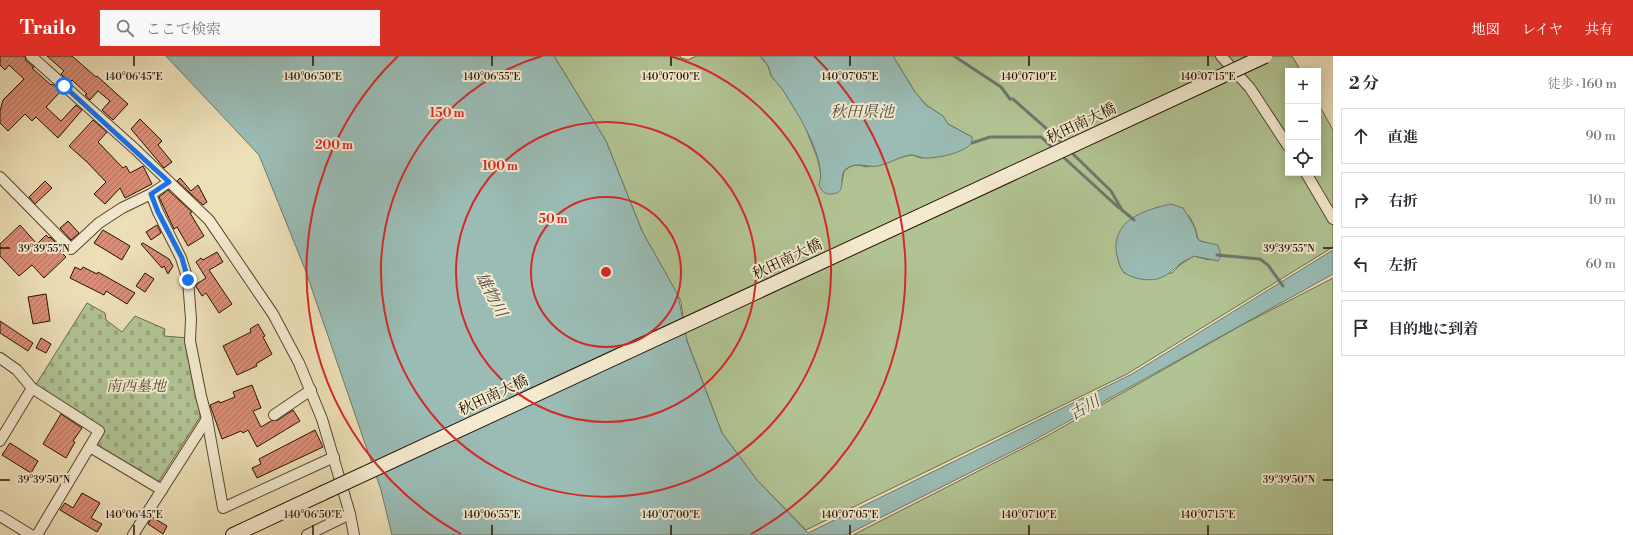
<!DOCTYPE html>
<html lang="ja">
<head>
<meta charset="utf-8">
<style>
	:root { --surface:#fff; --page:#f7f7f7; --text:#2b2b33; --muted:#7c7c81; --line:#e1e1e2; --accent:#d93025 }
	body { margin:0; font-family:"Libre Bodoni","Noto Serif JP",serif; background:var(--page); color:var(--text) }
	.controls { position:absolute; right:12px; top:12px; display:grid; overflow:hidden; border-radius:0px; box-shadow:0 2px 10px #0003 }
	.controls button { width:36px; height:36px; display:grid; place-items:center; padding:0; border:0; border-bottom:1px solid var(--line); background:var(--surface); color:var(--text); font:20px sans-serif }
	.stop { position:absolute; width:12px; height:12px; margin:-9px; border:3px solid #1a73e8; border-radius:50%; background:#fff }
	.stop.end { background:#1a73e8; border-color:#fff; box-shadow:0 1px 4px #0008 }
	.list { margin:0; padding:0; list-style:none }
	h2 { display:flex; justify-content:space-between; align-items:center; height:52px; margin:0; padding:0 16px; font-size:17px }
	h2 small { font-size:13px; font-weight:400; color:var(--muted) }
	.list li { display:grid; grid-template-columns:26px 1fr auto; gap:12px; align-items:center; box-sizing:border-box; height:56px; margin:0 8px 8px; padding:0 8px; border:1px solid var(--line); border-radius:0px }
	.list b { display:block; font-size:15px; white-space:nowrap }
	.list em { font-size:13px; font-style:normal; color:var(--muted) }
	.icon { flex:none; width:22px; height:22px; fill:none; stroke:currentColor; stroke-width:2; stroke-linecap:round; stroke-linejoin:round }
	.map { position:relative; flex:none; width:1333px; height:479px; overflow:hidden }
	header { display:flex; align-items:center; gap:24px; box-sizing:border-box; height:56px; padding:0 20px; background:var(--accent); color:#fff }
	header strong { font-size:19px }
	nav { display:flex; gap:22px; margin-inline-start:auto; font-size:14px }
	.search { width:280px; height:36px; background:var(--page); display:flex; align-items:center; gap:10px; box-sizing:border-box; padding:0 14px; border-radius:0px; color:var(--muted); font-size:15px }
	main { display:flex }
	aside { flex:1; background:var(--surface) }
	.map>svg:first-child { display:block }
	.grass { fill:#b2c393; stroke:#6c6a4a; fill-rule:evenodd }
	.cemetery { fill:url(#cemetery-stones); stroke:#6c6a4a }
	.water { fill:#9abcb5; stroke:#6c786d }
	.lines { fill:none; stroke-linecap:round; stroke-linejoin:round }
	.stream { stroke:#6c786d; stroke-width:3 }
	.building { fill:url(#building-hatch); stroke:#261201 }
	.street-casing { stroke:#58452e; stroke-width:12 }
	.secondary-casing { stroke:#261201; stroke-width:16 }
	.street { stroke:#f3ead0; stroke-width:10 }
	.secondary { stroke:#f3ead0; stroke-width:14 }
	.secondary-bridge-casing { stroke:#261201; stroke-width:16; stroke-linecap:butt }
	.secondary-bridge { stroke:#f3ead0; stroke-width:14 }
	.route { stroke:#1a73e8; stroke-width:5 }
	.ticks { fill:none; stroke:#261201; stroke-width:1.5 }
	.ring { fill:none; stroke:#d62828; stroke-width:2 }
	.labels { text-anchor:middle; stroke-width:4; stroke-linejoin:round; paint-order:stroke }
	.street-label { font-size:15px; fill:#261201; stroke:#f3ead0 }
	.park-label { font-size:15px; font-style:italic; fill:#575034; stroke:#f3ead0 }
	.water-label { font-size:16px; font-style:italic; fill:#4f4e40; stroke:#f3ead0 }
	.ticks-label { font-size:10px; text-anchor:middle; fill:#261201; stroke:#f3ead0; stroke-width:4; stroke-linejoin:round; paint-order:stroke }
	.centre { fill:#d62828; stroke:#f3ead0; stroke-width:2 }
	.ring-label { font-size:12px; text-anchor:middle; font-weight:bold; fill:#d62828; stroke:#f3ead0; stroke-width:4; stroke-linejoin:round; paint-order:stroke }
</style>
</head>
<body>
<header>
<strong>Trailo</strong>
<div class="search"><svg class="icon" aria-label="search" viewBox="0 0 24 24"><circle cx="10" cy="10" r="6"/><path d="M15 15l6 6"/></svg>ここで検索</div>
<nav><a>地図</a><a>レイヤ</a><a>共有</a></nav>
</header>
<main>
<div class="map">
<svg width="1333" height="479" viewBox="0 0 1333 479">
	<defs>
		<pattern id="cemetery-stones" width="16" height="16" patternUnits="userSpaceOnUse"><rect width="16" height="16" fill="#b2c393"/><path d="M2 7V4a2 2 0 0 1 4 0v3zM10 15v-3a2 2 0 0 1 4 0v3z" fill="#99a67d"/></pattern>
		<pattern id="building-hatch" width="6" height="6" patternUnits="userSpaceOnUse"><rect width="6" height="6" fill="#d98e77"/><path d="M-1 1l2-2M0 6l6-6M5 7l2-2" fill="none" stroke="#b0735f"/></pattern>
	</defs>
	<rect width="100%" height="100%" fill="#eddfb7"/>
	<filter id="stains"><feTurbulence type="fractalNoise" baseFrequency=".005" numOctaves="4"/><feColorMatrix values="0 0 0 0 .2 0 0 0 0 .09 0 0 0 0 .02 0 0 0 .5 -.17"/></filter>
	<radialGradient id="worn" r=".72"><stop offset=".6" stop-color="#630" stop-opacity="0"/><stop offset="1" stop-color="#630" stop-opacity=".3"/></radialGradient>
	<g class="grass">
		<path d="M 554,0 L 680,0 L 681,2 L 688,4 L 696,0 L 760,0 L 768,10 L 771,20 L 783,34 L 804,68 L 817,101 L 822,122 L 842,126 L 844,115 L 851,110 L 858,109 L 867,111 L 906,100 L 913,99 L 921,102 L 972,81 L 948,68 L 943,60 L 926,49 L 915,36 L 893,0 L 1292,0 L 1301,15 L 1288,15 L 1288,117 L 1318,117 L 1318,47 L 1333,74 L 1333,191 L 1127,318 L 806,474 L 757,424 L 722,377 L 685,279 L 681,245 L 642,175 L 606,85 ZM 1158,151 L 1189,160 C 1191,164 1194,168 1195,172 C 1200,186 1194,183 1211,188 L 1209,204 L 1194,200 L 1181,208 L 1172,217 L 1124,217 L 1120,210 L 1117,199 L 1131,163 Z"/>
		<polygon points="1333,222 1333,479 853,479 1045,381 1240,270"/>
	</g>
	<polygon class="cemetery" points="87,247 105,257 106,264 122,276 135,260 165,273 164,280 188,282 192,324 198,344 200,361 157,428 95,390 104,375 35,330"/>
	<g class="water">
		<polygon points="166,0 554,0 606,85 642,175 678,239 687,285 722,377 757,424 808,477 1132,318 1333,194 1333,218 1031,386 846,479 392,479 381,434 305,213 259,99"/>
		<path d="M 760,0 L 893,0 L 915,36 L 926,49 L 943,60 L 948,68 L 972,81 L 972,87 C 964,97 936,103 923,102 C 919,101 915,99 911,99 C 901,100 892,106 882,109 C 874,112 866,109 858,109 C 853,109 847,111 844,115 C 839,125 847,138 830,138 C 824,138 821,134 819,129 C 828,105 797,56 784,36 C 781,30 776,27 772,21 C 770,18 770,13 768,10 C 766,6 763,3 760,0 Z"/>
		<path d="M 1171,148 L 1183,152 L 1195,172 L 1197,182 L 1200,185 L 1218,189 L 1221,200 L 1218,205 L 1194,200 C 1189,203 1184,205 1180,208 C 1172,214 1168,220 1157,223 C 1148,225 1133,223 1125,217 C 1121,214 1119,208 1118,203 C 1113,188 1117,173 1131,163 C 1142,155 1158,151 1171,148 Z"/>
	</g>
	<g class="lines">
		<g class="stream">
			<polyline points="954,0 1001,31 1010,43 1013,43 1064,88"/>
			<polyline points="972,87 990,81 1041,81 1055,94"/>
			<polyline points="1070,95 1111,135 1122,154 1134,164"/>
			<polyline points="1061,99 1119,152"/>
			<polyline points="1217,199 1260,203 1268,209 1283,230"/>
		</g>
	</g>
	<g class="building">
		<polygon points="0,0 25,0 26,5 34,11 32,12 51,29 52,28 61,35 46,51 61,65 76,49 82,54 58,82 36,61 32,65 25,58 8,75 0,67 0,55 3,44 24,23 9,9 5,14 0,9"/>
		<polygon points="47,0 72,0 96,21 97,20 128,48 113,64 102,54 110,45 98,35 90,44 85,39 87,38 72,24 70,26 61,18 64,15"/>
		<polygon points="140,63 162,85 158,89 172,106 164,112 131,73"/>
		<polygon points="93,64 107,76 98,86 123,112 126,110 130,117 143,110 152,128 125,142 120,132 105,148 94,138 106,126 87,106 69,90"/>
		<polygon points="180,122 191,135 198,129 207,146 203,149 177,125"/>
		<polygon points="45,125 52,132 35,148 29,141"/>
		<polygon points="168,134 192,156 190,157 204,180 188,190 177,171 174,173 159,141"/>
		<polygon points="68,165 79,177 71,184 60,172"/>
		<polygon points="20,169 37,188 46,179 49,182 50,181 62,193 60,195 66,201 44,222 32,209 19,220 0,200 0,188"/>
		<polygon points="157,169 161,177 151,184 146,176"/>
		<polygon points="103,174 130,190 122,204 94,187"/>
		<polygon points="143,187 169,203 173,210 168,218 164,210 162,212 141,188"/>
		<polygon points="217,196 223,206 209,214 232,248 219,257 206,237 202,240 195,229 206,222 196,206 201,202 203,204"/>
		<polygon points="75,211 81,214 83,211 97,218 98,216 135,237 127,248 106,235 104,239 70,222"/>
		<polygon points="145,217 154,223 145,236 136,230"/>
		<polygon points="46,238 50,265 33,268 28,241"/>
		<polygon points="0,265 33,287 28,295 0,277"/>
		<polygon points="258,268 265,280 263,281 272,298 256,308 257,310 237,319 223,290 251,276 250,273"/>
		<polygon points="41,282 51,288 46,297 36,292"/>
		<polygon points="252,329 261,352 253,355 261,371 271,365 278,364 293,354 300,365 257,391 248,374 243,377 241,375 222,383 210,349 219,345 220,347 235,341 233,336"/>
		<polygon points="61,358 82,372 73,385 75,386 66,402 43,388"/>
		<polygon points="315,374 323,391 257,422 252,412 261,408 259,403"/>
		<polygon points="10,387 38,405 31,417 2,399"/>
		<polygon points="82,437 100,447 91,462 102,468 97,476 60,454 65,447 73,452"/>
		<polygon points="152,461 167,470 163,478 148,468"/>
	</g>
	<g class="lines">
		<defs>
			<g id="street">
				<polyline points="31,0 135,93 209,164 273,258 299,307 322,363 350,458 354,479"/>
				<polyline points="1221,0 1250,32 1288,90"/>
				<polyline points="1306,117 1333,163"/>
				<polyline points="0,121 71,193 99,167 122,152 151,138 169,126"/>
				<polyline points="151,138 158,156 181,202 188,224 191,263 190,285 201,340 207,363 223,452 334,401"/>
				<polyline points="0,302 17,314 32,332 99,375 37,479"/>
				<polyline points="274,359 311,334"/>
				<polyline points="0,385 32,332"/>
				<polyline points="90,391 162,434"/>
				<polyline points="0,460 31,479"/>
				<polyline points="133,479 207,363"/>
				<polyline points="307,479 350,458"/>
			</g>
			<polyline id="secondary" points="233,479 323,437"/>
		</defs>
		<use href="#street" class="street-casing"/>
		<use href="#secondary" class="secondary-casing"/>
		<use href="#street" class="street"/>
		<use href="#secondary" class="secondary"/>
		<defs>
			<polyline id="secondary-bridge" points="323,437 1265,0"/>
		</defs>
		<use href="#secondary-bridge" class="secondary-bridge-casing"/>
		<use href="#secondary-bridge" class="secondary-bridge"/>
	</g>
	<g class="lines">
		<polyline class="route" points="64,30 169,126 151,138 158,156 182,202 188,224"/>
	</g>
	<path class="ticks" d="M 134,0 L 134,10M 313,0 L 313,10M 492,0 L 492,10M 671,0 L 671,10M 850,0 L 850,10M 1029,0 L 1029,10M 1208,0 L 1208,10M 0,192 L 10,192M 1323,192 L 1333,192M 0,424 L 10,424M 1323,424 L 1333,424M 134,469 L 134,479M 313,469 L 313,479M 492,469 L 492,479M 671,469 L 671,479M 850,469 L 850,479M 1029,469 L 1029,479M 1208,469 L 1208,479"/>
	<g class="ring">
		<circle cx="606" cy="216" r="75"/>
		<circle cx="606" cy="216" r="150"/>
		<path d="M670 0A225 225 0 1 1 542 0"/>
		<path d="M461 478A300 300 0 0 1 398 0M814 0A300 300 0 0 1 751 478"/>
	</g>
	<g class="labels">
		<g class="street-label">
			<text transform="translate(1081 67) rotate(-25)" y="5">秋田南大橋</text>
			<text transform="translate(787 203) rotate(-25)" y="5">秋田南大橋</text>
			<text transform="translate(493 339) rotate(-25)" y="5">秋田南大橋</text>
		</g>
		<g class="park-label">
			<text x="136" y="335">南西墓地</text>
		</g>
		<g class="water-label">
			<text x="862" y="61">秋田県池</text>
			<text transform="translate(492 238) rotate(62)" y="6">雄物川</text>
			<text transform="translate(1084 351) rotate(-30)" y="6">古川</text>
		</g>
	</g>
	<g class="ticks-label">
		<text x="134" y="24">140°06'45"E</text>
		<text x="313" y="24">140°06'50"E</text>
		<text x="492" y="24">140°06'55"E</text>
		<text x="671" y="24">140°07'00"E</text>
		<text x="850" y="24">140°07'05"E</text>
		<text x="1029" y="24">140°07'10"E</text>
		<text x="1208" y="24">140°07'15"E</text>
		<text x="44" y="196">39°39'55"N</text>
		<text x="1289" y="196">39°39'55"N</text>
		<text x="44" y="427">39°39'50"N</text>
		<text x="1289" y="427">39°39'50"N</text>
		<text x="134" y="462">140°06'45"E</text>
		<text x="313" y="462">140°06'50"E</text>
		<text x="492" y="462">140°06'55"E</text>
		<text x="671" y="462">140°07'00"E</text>
		<text x="850" y="462">140°07'05"E</text>
		<text x="1029" y="462">140°07'10"E</text>
		<text x="1208" y="462">140°07'15"E</text>
	</g>
	<circle cx="606" cy="216" r="6" class="centre"/>
	<g class="ring-label">
		<text x="447" y="61">150 m</text>
		<text x="334" y="93">200 m</text>
		<text x="500" y="114">100 m</text>
		<text x="553" y="167">50 m</text>
	</g>
	<rect width="100%" height="100%" filter="url(#stains)"/>
	<rect width="100%" height="100%" fill="url(#worn)"/>
</svg>
<div class="controls">
<button>+</button>
<button>−</button>
<button><svg class="icon" aria-label="locate" viewBox="0 0 24 24"><circle cx="12" cy="12" r="6"/><path d="M12 2v4M12 18v4M2 12h4M18 12h4"/></svg></button>
</div>
<div class="stop" style="left:64px;top:30px"></div>
<div class="stop end" style="left:188px;top:224px"></div>
</div>
<aside>
<h2>2 分<small>徒歩 · 160 m</small></h2>
<ul class="list">
<li><svg class="icon" aria-label="ahead" viewBox="0 0 24 24"><path d="M12 20V5M6 11l6-6 6 6"/></svg><div><b>直進</b></div><em>90 m</em></li>
<li><svg class="icon" aria-label="right" viewBox="0 0 24 24"><path d="M7 20v-9h11M14 6l5 5-5 5"/></svg><div><b>右折</b></div><em>10 m</em></li>
<li><svg class="icon" aria-label="left" viewBox="0 0 24 24"><path d="M17 20v-9H6M10 6l-5 5 5 5"/></svg><div><b>左折</b></div><em>60 m</em></li>
<li><svg class="icon" aria-label="arrive" viewBox="0 0 24 24"><path d="M6 21V4h12l-3 4 3 4H6"/></svg><div><b>目的地に到着</b></div></li>
</ul>
</aside>
</main>
</body>
</html>
